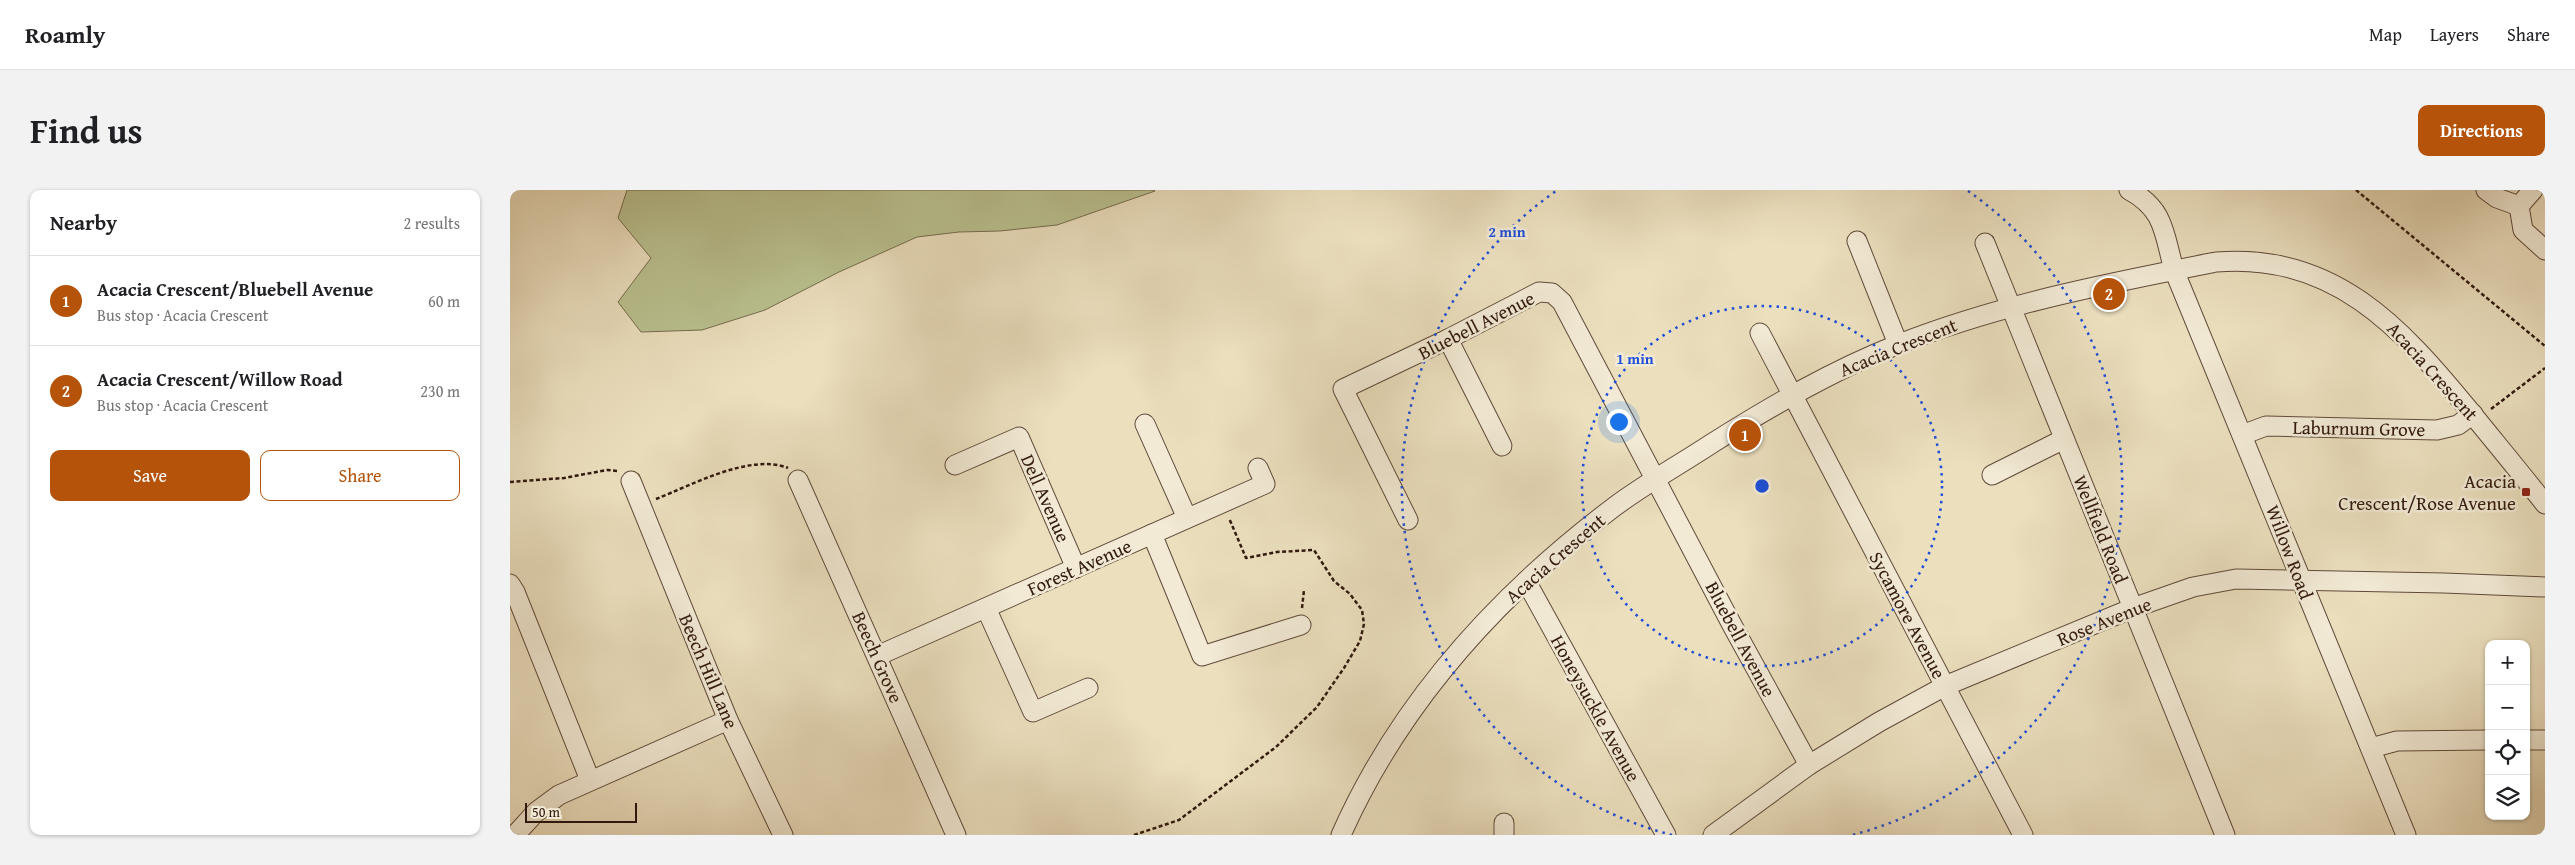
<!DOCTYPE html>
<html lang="en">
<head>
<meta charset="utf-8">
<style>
	:root { --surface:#fff; --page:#f2f2f2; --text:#202124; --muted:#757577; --line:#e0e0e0; --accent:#b45309 }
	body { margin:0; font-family:"Gentium Book Plus",serif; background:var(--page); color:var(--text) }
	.controls { position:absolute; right:15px; bottom:15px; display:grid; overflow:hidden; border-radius:10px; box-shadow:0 1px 4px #0004 }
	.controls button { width:45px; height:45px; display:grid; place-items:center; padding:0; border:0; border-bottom:1px solid var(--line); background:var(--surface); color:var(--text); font:25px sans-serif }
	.scale { position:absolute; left:15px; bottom:12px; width:112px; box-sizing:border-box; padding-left:5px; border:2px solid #31190e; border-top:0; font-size:14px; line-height:18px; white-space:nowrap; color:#31190e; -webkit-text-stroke:4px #f2ead5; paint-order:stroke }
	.you { position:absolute; left:1108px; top:231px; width:18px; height:18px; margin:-12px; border:4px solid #fff; border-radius:50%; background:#1a73e8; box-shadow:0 0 0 8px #1a73e833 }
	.badge { display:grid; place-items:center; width:32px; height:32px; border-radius:50%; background:var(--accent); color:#fff; font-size:16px; font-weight:700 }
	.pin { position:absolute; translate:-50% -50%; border:2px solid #fff; box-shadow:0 1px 5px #0006 }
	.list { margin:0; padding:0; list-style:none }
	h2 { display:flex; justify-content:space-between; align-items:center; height:65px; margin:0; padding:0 20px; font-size:21px }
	h2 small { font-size:16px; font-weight:400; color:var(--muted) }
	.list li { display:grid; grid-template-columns:32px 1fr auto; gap:15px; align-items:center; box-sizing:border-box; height:90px; padding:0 20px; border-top:1px solid var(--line) }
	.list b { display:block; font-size:19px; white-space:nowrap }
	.list p { margin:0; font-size:16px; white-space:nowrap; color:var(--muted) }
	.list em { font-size:16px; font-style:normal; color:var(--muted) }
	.actions { display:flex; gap:10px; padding:15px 20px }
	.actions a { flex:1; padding:11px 0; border:1px solid var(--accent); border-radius:10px; text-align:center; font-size:18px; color:var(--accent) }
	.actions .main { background:var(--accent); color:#fff }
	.icon { flex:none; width:28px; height:28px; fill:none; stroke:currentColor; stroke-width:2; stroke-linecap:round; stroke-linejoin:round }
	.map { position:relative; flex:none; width:2035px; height:645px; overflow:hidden; border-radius:10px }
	header { display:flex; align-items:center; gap:30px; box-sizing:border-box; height:70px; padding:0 25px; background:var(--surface); border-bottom:1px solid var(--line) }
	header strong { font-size:24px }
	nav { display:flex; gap:28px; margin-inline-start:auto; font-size:18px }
	.intro { display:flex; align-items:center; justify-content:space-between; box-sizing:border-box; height:120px; padding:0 30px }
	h1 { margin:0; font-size:35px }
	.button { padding:12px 22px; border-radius:10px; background:var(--accent); color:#fff; font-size:18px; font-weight:700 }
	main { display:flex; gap:30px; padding:0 30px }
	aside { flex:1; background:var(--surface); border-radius:10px; box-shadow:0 1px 4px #0004 }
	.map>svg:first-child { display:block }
	.green { fill:#bac190; stroke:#766d4f }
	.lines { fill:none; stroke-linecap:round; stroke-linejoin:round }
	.minor-casing { stroke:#604a3a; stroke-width:21 }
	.path { stroke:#31190e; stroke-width:2.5; stroke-dasharray:4 2.5; stroke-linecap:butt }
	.minor { stroke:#f2ead5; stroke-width:19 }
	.ring { fill:none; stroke:#1d4ed8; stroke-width:2.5; stroke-dasharray:2.5 5 }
	.poi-dot { fill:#8f2418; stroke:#f2ead5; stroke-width:2 }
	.labels { text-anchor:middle; stroke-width:5; stroke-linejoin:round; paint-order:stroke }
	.street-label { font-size:19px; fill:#31190e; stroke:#f2ead5 }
	.poi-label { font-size:19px; fill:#31190e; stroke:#f2ead5; text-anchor:end }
	.centre { fill:#1d4ed8; stroke:#f2ead5; stroke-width:2.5 }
	.ring-label { font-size:15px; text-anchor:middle; font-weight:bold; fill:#1d4ed8; stroke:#f2ead5; stroke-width:5; stroke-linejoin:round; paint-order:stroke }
</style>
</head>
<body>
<header>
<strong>Roamly</strong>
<nav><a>Map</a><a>Layers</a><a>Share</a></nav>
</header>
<div class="intro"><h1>Find us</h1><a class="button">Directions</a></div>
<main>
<aside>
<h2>Nearby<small>2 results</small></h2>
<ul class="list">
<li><span class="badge">1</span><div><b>Acacia Crescent/Bluebell Avenue</b><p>Bus stop · Acacia Crescent</p></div><em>60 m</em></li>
<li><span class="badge">2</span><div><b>Acacia Crescent/Willow Road</b><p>Bus stop · Acacia Crescent</p></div><em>230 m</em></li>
</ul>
<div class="actions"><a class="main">Save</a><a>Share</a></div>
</aside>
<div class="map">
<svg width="2035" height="645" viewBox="0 0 2035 645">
	<rect width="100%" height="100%" fill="#ebdfbe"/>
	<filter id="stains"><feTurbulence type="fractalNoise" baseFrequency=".004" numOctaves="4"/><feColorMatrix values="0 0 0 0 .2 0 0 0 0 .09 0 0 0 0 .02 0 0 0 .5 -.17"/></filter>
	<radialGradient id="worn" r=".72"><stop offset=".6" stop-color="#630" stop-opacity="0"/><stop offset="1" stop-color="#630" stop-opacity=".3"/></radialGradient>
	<polygon class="green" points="117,0 644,0 645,1 547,35 490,41 449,42 407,47 329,82 255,120 192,140 131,142 108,112 141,68 108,28"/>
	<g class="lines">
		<defs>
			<g id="minor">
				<path d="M 1619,0 C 1655,19 1654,44 1664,80 L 1896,645"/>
				<polyline points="1976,0 1987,8 2009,16"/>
				<polyline points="2023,0 2009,16 2013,40 2035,60"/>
				<polyline points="1347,51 1388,154"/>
				<polyline points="1475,53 1715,645"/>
				<polyline points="1250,143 1513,645"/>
				<polyline points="938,149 992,256"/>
				<polyline points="635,234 677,328"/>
				<polyline points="1732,245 1756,236 1927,240 1948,235 1963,224"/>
				<polyline points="445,275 509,247 566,378"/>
				<polyline points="1482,285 1554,249"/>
				<polyline points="288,290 446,645"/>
				<polyline points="121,291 218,530 273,645"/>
				<polyline points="898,330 833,199 938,149 1029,102 1042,103 1052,112 1222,435 1299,575"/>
				<polyline points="642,344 692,466 791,435"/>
				<polyline points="1016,391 1156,645"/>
				<polyline points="0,394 5,402 80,590"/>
				<polyline points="476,418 523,522 578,498"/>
				<polyline points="367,466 755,294 748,278"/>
				<polyline points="2016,550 2035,550"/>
				<polyline points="1861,558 1887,551 1979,550"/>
				<polyline points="5,645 26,622 49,605 218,530"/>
				<path d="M 831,645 C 890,512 989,404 1104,317 C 1135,294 1169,275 1201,254 C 1261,216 1323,180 1389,154 C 1491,114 1599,93 1706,72 C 1823,62 1891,137 1959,220 C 1984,251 2010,282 2035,314"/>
				<polyline points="994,645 994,633"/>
				<polyline points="1203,645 1299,575 1369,532 1435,496 1623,418 1683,397 1726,389 1934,393 2035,397"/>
			</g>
		</defs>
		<use href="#minor" class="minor-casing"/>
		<g class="path">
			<polyline points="1846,0 2035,156"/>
			<polyline points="1981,219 2035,178"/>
			<polyline points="0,292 54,288 97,280 107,281"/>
			<path d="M 146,309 C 182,295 240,263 278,278"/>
			<polyline points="792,418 794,400"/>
			<polyline points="624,645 669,630 766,557 807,517 834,478 850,451 854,434 852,420 840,404 824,391 804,360 767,362 736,368 719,328"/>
		</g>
		<use href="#minor" class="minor"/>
	</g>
	<g class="ring">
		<circle cx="1252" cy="296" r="180"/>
		<path d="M1162 645A360 360 0 0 1 1046 1M1458 1A360 360 0 0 1 1342 645"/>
	</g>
	<rect class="poi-dot" x="2011" y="297" width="10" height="10" rx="2.5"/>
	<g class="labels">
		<g class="street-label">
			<text transform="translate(966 135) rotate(-27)" y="7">Bluebell Avenue</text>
			<text transform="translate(1388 157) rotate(-22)" y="7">Acacia Crescent</text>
			<text transform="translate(1923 181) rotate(48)" y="7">Acacia Crescent</text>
			<text transform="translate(1849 238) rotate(1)" y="7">Laburnum Grove</text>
			<text transform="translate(536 308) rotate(66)" y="7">Dell Avenue</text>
			<text transform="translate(1591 339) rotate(68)" y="7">Wellfield Road</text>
			<text transform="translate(1780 362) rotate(69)" y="7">Willow Road</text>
			<text transform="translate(1045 368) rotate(-41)" y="7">Acacia Crescent</text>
			<text transform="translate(569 377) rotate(-24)" y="7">Forest Avenue</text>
			<text transform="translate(1398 425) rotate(62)" y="7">Sycamore Avenue</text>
			<text transform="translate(1594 431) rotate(-22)" y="7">Rose Avenue</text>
			<text transform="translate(1231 449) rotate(62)" y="7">Bluebell Avenue</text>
			<text transform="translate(368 467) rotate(66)" y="7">Beech Grove</text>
			<text transform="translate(199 481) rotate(67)" y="7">Beech Hill Lane</text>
			<text transform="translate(1086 518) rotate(61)" y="7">Honeysuckle Avenue</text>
		</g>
		<g class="poi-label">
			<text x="2006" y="298">Acacia<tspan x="2006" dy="22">Crescent/Rose Avenue</tspan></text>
		</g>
	</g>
	<circle cx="1252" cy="296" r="8" class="centre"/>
	<g class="ring-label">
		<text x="997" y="47">2 min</text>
		<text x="1125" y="174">1 min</text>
	</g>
	<rect width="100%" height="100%" filter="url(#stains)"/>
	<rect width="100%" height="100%" fill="url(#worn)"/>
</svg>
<div class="controls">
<button>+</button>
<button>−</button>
<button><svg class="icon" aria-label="locate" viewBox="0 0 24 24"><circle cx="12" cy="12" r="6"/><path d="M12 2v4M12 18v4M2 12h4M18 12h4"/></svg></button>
<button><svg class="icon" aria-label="layers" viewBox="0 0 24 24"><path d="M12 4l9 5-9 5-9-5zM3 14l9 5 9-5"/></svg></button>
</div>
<div class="scale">50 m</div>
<div class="you"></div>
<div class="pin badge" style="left:1235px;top:245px">1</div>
<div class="pin badge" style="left:1599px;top:104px">2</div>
</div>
</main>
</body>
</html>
